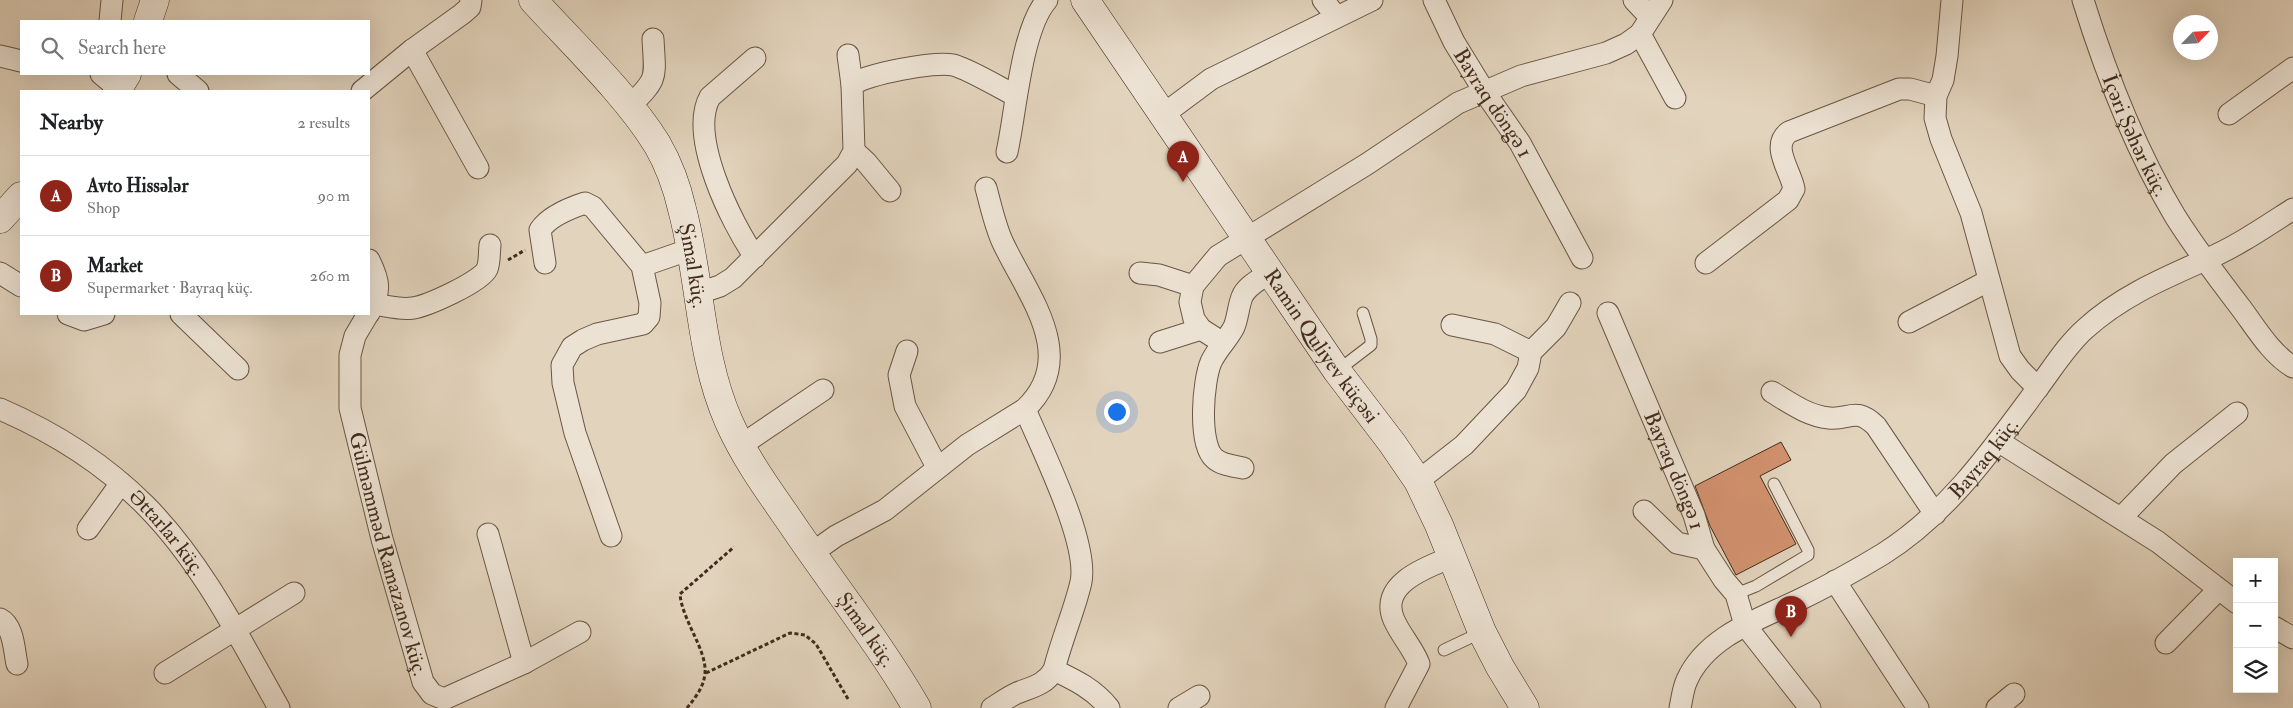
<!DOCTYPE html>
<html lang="en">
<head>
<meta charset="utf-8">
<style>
	:root { --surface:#fff; --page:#f2f2f2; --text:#202124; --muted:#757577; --line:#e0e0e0; --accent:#8f2418 }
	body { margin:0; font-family:"IM FELL Double Pica",serif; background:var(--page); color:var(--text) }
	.controls { position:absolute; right:15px; bottom:15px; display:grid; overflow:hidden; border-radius:0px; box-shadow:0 5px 20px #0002 }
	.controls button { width:45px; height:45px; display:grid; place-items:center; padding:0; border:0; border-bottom:1px solid var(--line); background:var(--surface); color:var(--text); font:25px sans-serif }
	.compass { position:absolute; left:2173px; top:15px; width:45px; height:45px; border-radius:50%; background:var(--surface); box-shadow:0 5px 20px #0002; rotate:65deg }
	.you { position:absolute; left:1116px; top:411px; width:18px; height:18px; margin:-12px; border:4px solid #fff; border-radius:50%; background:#1a73e8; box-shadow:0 0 0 8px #1a73e833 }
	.badge { display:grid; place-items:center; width:32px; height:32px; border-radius:50%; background:var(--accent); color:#fff; font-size:16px; font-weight:700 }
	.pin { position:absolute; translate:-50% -41px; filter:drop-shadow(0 1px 2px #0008) }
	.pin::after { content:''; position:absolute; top:26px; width:18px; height:15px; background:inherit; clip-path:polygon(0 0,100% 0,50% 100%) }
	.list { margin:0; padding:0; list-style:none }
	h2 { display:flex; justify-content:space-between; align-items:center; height:65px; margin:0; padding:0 20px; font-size:21px }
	h2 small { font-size:16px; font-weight:400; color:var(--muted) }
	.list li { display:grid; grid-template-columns:32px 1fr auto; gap:15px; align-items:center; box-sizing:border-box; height:80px; padding:0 20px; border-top:1px solid var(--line) }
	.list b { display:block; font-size:19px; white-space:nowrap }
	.list p { margin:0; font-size:16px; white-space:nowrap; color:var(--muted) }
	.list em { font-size:16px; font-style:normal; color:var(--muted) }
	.icon { flex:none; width:28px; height:28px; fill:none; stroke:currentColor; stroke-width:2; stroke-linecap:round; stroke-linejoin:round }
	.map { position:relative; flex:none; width:2293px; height:708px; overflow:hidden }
	.search { position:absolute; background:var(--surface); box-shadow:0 5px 20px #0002; left:20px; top:20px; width:350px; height:55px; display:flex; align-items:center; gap:12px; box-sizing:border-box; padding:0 18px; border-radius:0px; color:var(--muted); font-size:19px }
	.panel { position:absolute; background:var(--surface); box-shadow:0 5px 20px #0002; left:20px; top:90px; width:350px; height:225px; border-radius:0px }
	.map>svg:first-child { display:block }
	.building { fill:#d2916e; stroke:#422c1c }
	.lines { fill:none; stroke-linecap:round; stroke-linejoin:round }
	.lane-casing { stroke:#6a5644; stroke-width:13 }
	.street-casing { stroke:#6a5644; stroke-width:23 }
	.secondary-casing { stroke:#422c1c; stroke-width:29 }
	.path { stroke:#422c1c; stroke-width:3; stroke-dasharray:4 2.5; stroke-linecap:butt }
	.lane { stroke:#ece2d3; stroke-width:11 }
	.street { stroke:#ece2d3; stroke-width:21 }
	.secondary { stroke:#ece2d3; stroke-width:28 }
	.labels { text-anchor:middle; stroke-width:4.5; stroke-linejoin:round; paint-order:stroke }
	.street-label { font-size:21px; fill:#422c1c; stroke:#ece2d3 }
</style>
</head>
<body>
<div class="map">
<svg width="2293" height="708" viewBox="0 0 2293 708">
	<rect width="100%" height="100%" fill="#e2d3bc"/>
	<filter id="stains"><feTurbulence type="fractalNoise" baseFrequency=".004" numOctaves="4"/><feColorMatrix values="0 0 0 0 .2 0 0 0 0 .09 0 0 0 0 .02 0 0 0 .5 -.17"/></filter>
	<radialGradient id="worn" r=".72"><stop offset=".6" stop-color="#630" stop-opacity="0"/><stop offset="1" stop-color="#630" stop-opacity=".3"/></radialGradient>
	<polygon class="building" points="1781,442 1791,460 1760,476 1796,544 1736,575 1710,526 1695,486"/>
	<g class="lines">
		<defs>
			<g id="lane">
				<polyline points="1337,371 1371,345 1371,339 1363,313"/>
				<polyline points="1736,594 1756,586 1808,555 1808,550 1774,484"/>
				<polyline points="1444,650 1482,632"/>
			</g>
			<g id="street">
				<polyline points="1323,0 1336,16"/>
				<path id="s1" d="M 1434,0 L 1454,42 L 1484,91 L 1520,143 L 1582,258"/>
				<polyline points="1634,0 1650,17"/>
				<polyline points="1952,0 1947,56 1943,80 1936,96 1935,118 1941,139 1971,213 2010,356 2020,370 2038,388"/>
				<path id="s2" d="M 2083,0 C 2106,74 2135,149 2175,216 C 2195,248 2218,278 2241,308 C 2256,328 2271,354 2293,367"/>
				<polyline points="110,21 112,0"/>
				<polyline points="1640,34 1675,98"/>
				<polyline points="412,50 478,168"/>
				<polyline points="848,55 852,85"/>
				<polyline points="0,56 21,61"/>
				<path d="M 755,58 L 710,97 C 688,136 732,224 755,257"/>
				<polyline points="101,74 119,89"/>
				<polyline points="178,74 198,91"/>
				<polyline points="362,91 412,50 462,14 470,7 471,0"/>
				<path d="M 630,106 C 659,77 655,79 653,39"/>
				<polyline points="1164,114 1211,79 1372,0"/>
				<polyline points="2229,114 2293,68"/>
				<polyline points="854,151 866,162 890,191"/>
				<path d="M 1007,152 C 1016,112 1021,30 1047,0"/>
				<path d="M 369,260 C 380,282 381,291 369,313"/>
				<path d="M 545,263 L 540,230 C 549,216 570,208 585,203 L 593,207 L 642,266 L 650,303 L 649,317 L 643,324 L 597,334 L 583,340 L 572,347 L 562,365 L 563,383 L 575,433 L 611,536"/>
				<path d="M 1706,263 L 1788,200 L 1794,189 C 1791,171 1770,146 1789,132 L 1899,89 L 1910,89 L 1936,96"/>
				<polyline points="642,266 691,249"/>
				<polyline points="0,273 21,286"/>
				<polyline points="1140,273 1159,275 1193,286"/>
				<path d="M 699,293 L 720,286 L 733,278 L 847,164 L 854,151 L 852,85 C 865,74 936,61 953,65 C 969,69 1000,88 1016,96"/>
				<path d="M 374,304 C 387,306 399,310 413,308 C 427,306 481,282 487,269 C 490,262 489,253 490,245"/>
				<path id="s3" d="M 1608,313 L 1694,515 L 1704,549 L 1724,580 L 1736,594 L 1745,625 L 1810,708"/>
				<polyline points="68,314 84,320 104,314"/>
				<polyline points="181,314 238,369"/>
				<path id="s4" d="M 368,314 L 355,336 L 350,355 L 350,408 L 382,539 L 423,682 L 432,694 L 444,699 L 524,663 L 580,632"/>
				<polyline points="1909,322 1988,281"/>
				<polyline points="1452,325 1495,334 1531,352"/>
				<polyline points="1160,342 1201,329"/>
				<polyline points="1223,343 1201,329 1194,319 1190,302 1193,286 1218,256 1367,164 1458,103 1521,76 1606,53 1626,44 1640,34 1662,0"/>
				<polyline points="907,351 899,375 905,406 937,467"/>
				<path d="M 1772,392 C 1790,403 1808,416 1829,418 C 1850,420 1855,406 1876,426 L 1935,514"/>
				<path id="s5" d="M 0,409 C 53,432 104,464 145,505 C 202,562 240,639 279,708"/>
				<polyline points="1998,441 2158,542 2237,603"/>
				<polyline points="740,446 823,390"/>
				<path d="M 1243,468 C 1234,466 1221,465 1214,458 C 1198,443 1203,381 1211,362 C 1217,349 1228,339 1234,327 C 1238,318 1238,307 1242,297 C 1246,286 1261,279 1270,272"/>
				<polyline points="1418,481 1464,445 1516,390 1528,368 1531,352 1556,327 1570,303"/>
				<polyline points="1644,511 1677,543 1704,549"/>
				<polyline points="2121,518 2173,464 2237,413"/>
				<polyline points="88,529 121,483"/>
				<polyline points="488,534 524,663"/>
				<path d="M 812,553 L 836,536 L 885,510 L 967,445 L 1025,409 C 1080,357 1028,296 1003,243 C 995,226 991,206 986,188"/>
				<polyline points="1835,581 1918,708"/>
				<path d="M 0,619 C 14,626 14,651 17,664"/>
				<polyline points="2274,627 2293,638"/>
				<polyline points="2166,643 2218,590"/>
				<path d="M 1054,670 C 1075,680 1094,689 1109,708"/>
				<polyline points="165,673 294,593"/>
				<path d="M 992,708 C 1000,703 1008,697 1017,693 C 1032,687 1045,685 1054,670 C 1061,641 1075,609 1081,582 C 1089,542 1041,448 1025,409"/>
				<polyline points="1179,708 1199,696"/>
				<path d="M 1396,708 L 1419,664 C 1413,648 1401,636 1394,620 C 1378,584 1427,567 1452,557"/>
				<path id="s6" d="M 1680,708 C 1682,699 1683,688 1687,680 C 1706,637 1757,620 1797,601 C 1826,587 1855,571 1883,554 C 1948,513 1992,450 2037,389 C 2053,368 2066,346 2085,329 C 2120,297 2162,279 2205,260 C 2236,247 2265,227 2293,209"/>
				<polyline points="1997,708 2014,694"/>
			</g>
			<g id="secondary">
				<path id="s7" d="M 533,0 C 573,44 626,94 657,144 C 668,163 677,187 682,209 C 701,279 699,355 729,422 C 744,456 766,487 787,517 C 830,581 878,641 917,708"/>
				<path id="s8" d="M 1085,0 L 1337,371 L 1392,443 L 1418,481 L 1439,525 L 1482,632 L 1500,667 L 1525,708"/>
				<polyline points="148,21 155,0"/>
				<polyline points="117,91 127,74"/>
				<polyline points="0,219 21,196"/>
			</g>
		</defs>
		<use href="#lane" class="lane-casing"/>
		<use href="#street" class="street-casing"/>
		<use href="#secondary" class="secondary-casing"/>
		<g class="path">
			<polyline points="508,260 525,250"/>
			<polyline points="706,673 790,633 805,635 816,644 848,699"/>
			<path d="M 687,708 C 695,698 704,687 705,673 C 707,650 682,620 680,594 L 734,547"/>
		</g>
		<use href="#lane" class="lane"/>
		<use href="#street" class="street"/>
		<use href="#secondary" class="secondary"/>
	</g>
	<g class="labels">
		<g class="street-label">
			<text dy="7" stroke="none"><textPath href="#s1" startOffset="119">Bayraq döngə 1</textPath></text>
			<text dy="7" stroke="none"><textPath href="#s2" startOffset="145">İçəri Şəhər küç.</textPath></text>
			<text dy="7" stroke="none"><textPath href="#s7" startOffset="318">Şimal küç.</textPath></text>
			<text dy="7" stroke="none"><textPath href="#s8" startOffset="419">Ramin Quliyev küçəsi</textPath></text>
			<text dy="7" stroke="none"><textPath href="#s6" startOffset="405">Bayraq küç.</textPath></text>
			<text dy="7" stroke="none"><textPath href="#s3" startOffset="171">Bayraq döngə 1</textPath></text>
			<text dy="7" stroke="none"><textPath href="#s5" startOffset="210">Əttarlar küç.</textPath></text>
			<text dy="7" stroke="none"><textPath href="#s4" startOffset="249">Gülməmməd Ramazanov küç.</textPath></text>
			<text dy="7" stroke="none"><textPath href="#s7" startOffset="728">Şimal küç.</textPath></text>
		</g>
	</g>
	<rect width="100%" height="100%" filter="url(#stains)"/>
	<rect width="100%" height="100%" fill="url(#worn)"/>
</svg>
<div class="controls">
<button>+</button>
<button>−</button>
<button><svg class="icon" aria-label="layers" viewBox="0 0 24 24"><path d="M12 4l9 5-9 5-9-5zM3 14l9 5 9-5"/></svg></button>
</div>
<svg class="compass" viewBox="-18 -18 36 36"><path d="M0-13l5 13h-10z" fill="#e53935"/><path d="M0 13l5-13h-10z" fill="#757577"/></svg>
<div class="you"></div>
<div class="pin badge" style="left:1183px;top:182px">A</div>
<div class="pin badge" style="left:1791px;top:637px">B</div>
<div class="search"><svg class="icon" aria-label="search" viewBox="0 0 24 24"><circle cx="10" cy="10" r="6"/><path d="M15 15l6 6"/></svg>Search here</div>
<section class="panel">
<h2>Nearby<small>2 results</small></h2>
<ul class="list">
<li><span class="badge">A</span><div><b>Avto Hissələr</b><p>Shop</p></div><em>90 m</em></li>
<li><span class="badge">B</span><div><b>Market</b><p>Supermarket · Bayraq küç.</p></div><em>260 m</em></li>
</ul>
</section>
</div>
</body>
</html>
